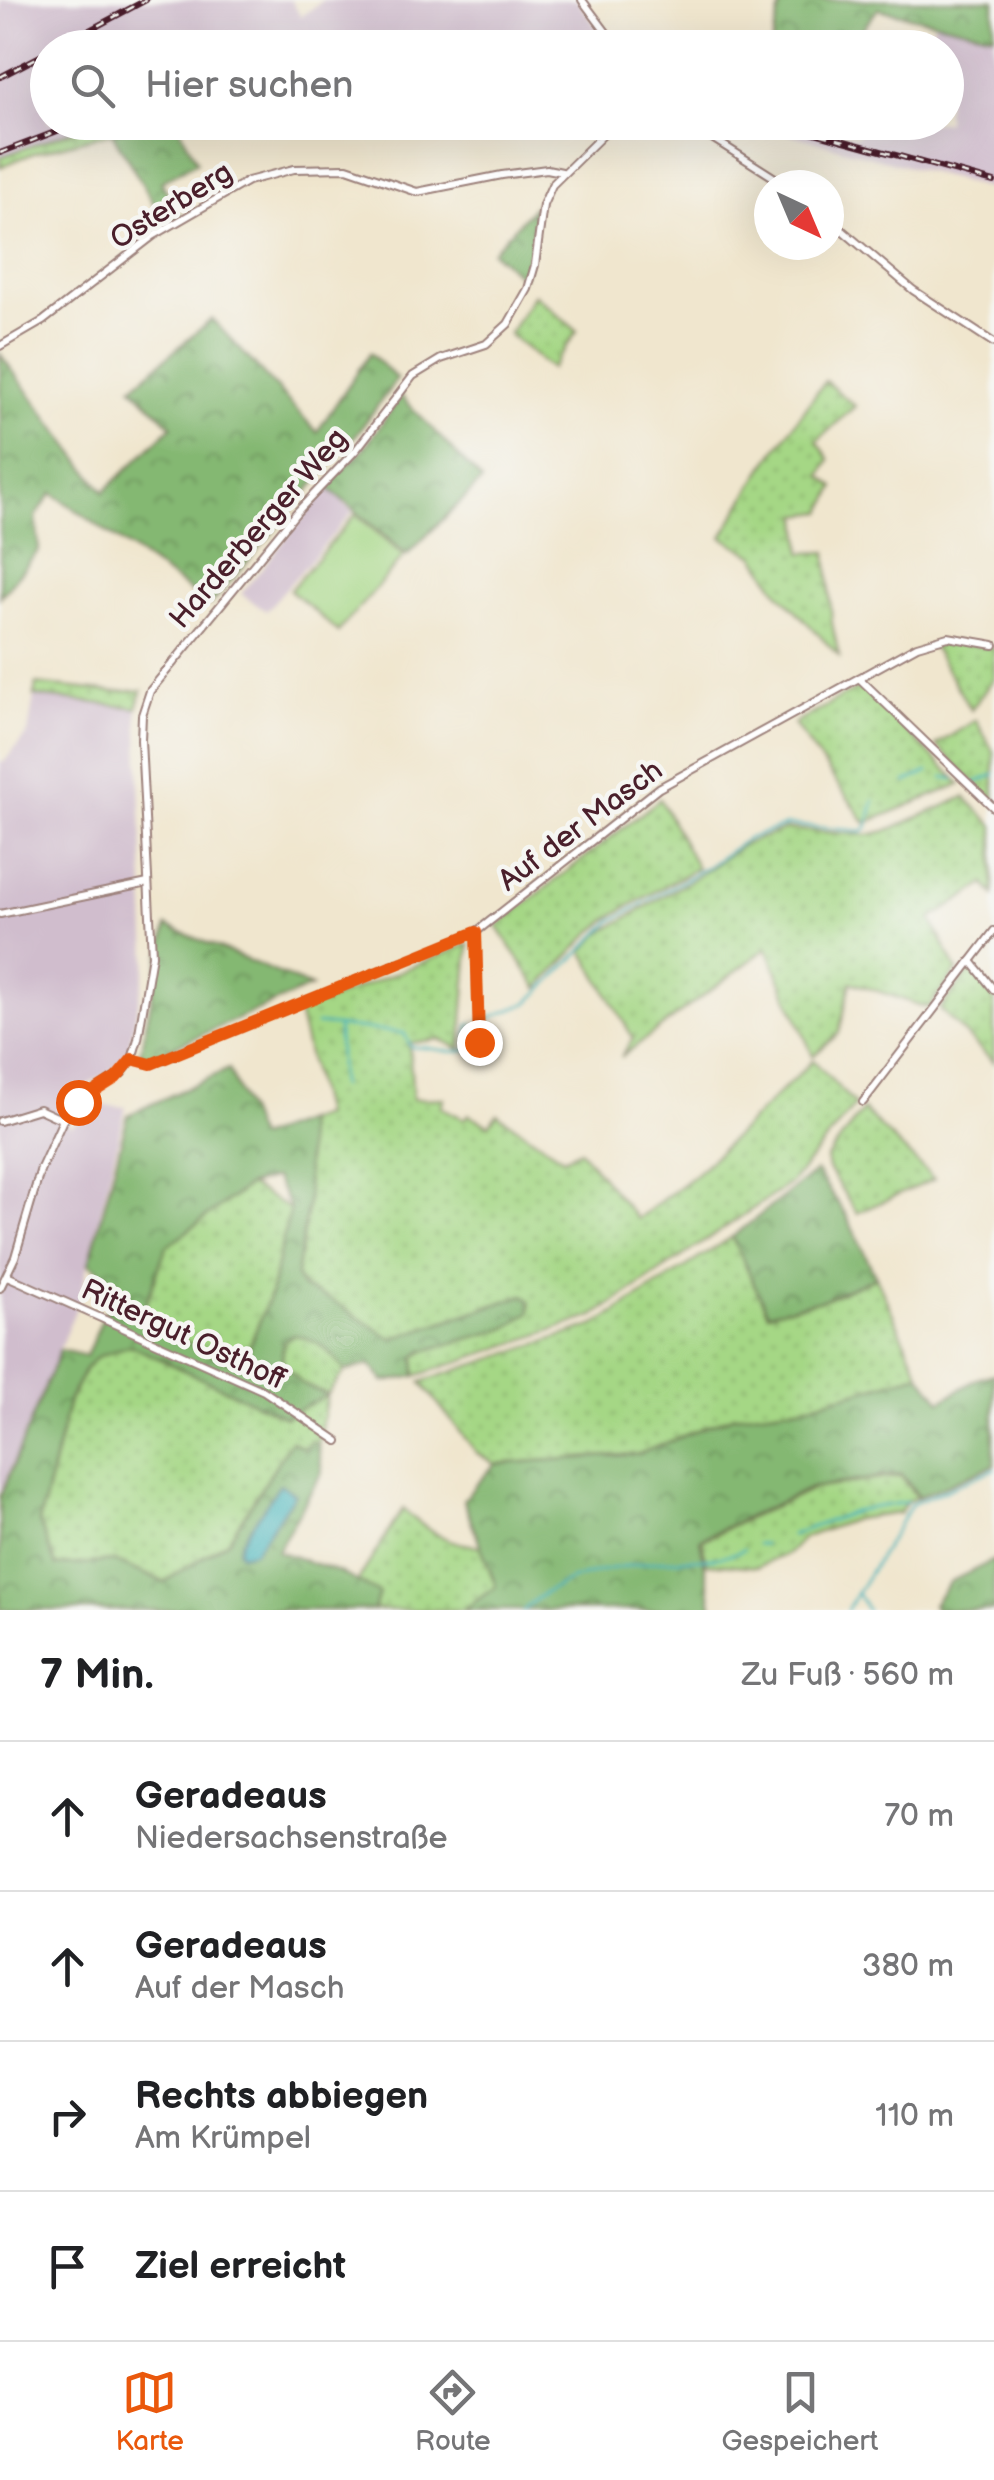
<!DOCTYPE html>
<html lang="de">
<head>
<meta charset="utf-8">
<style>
	:root { --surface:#fff; --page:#f2f2f2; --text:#202124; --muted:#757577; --line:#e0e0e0; --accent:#ea580c }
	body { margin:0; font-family:"Balsamiq Sans",sans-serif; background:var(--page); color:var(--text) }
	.compass { position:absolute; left:754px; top:170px; width:90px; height:90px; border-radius:50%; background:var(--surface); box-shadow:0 10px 40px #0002; rotate:136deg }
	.stop { position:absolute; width:30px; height:30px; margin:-22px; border:8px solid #ea580c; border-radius:50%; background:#fff }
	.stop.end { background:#ea580c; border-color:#fff; box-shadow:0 2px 10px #0008 }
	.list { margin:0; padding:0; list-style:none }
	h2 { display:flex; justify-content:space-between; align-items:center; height:130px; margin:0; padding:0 40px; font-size:42px }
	h2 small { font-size:32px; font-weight:400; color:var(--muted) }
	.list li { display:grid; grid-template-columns:65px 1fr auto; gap:30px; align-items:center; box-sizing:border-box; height:150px; padding:0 40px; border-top:2px solid var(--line) }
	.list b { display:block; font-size:38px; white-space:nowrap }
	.list p { margin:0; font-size:32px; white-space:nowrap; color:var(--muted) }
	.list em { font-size:32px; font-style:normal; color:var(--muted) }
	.icon { flex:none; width:55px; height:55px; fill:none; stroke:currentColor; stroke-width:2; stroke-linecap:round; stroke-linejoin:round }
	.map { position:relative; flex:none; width:994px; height:1610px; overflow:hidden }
	.search { position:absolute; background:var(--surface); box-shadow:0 10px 40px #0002; left:30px; right:30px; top:30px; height:110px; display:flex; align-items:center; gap:25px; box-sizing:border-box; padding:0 35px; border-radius:55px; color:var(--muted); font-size:38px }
	.sheet { height:730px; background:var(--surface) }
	nav { display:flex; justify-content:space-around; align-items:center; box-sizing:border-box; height:140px; border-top:2px solid var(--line); background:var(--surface); font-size:28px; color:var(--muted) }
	nav a { display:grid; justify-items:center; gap:5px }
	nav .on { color:var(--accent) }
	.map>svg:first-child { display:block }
	.industrial { fill:#d0bdcd }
	.grass { fill:url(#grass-dots); stroke:#787b58; stroke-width:2.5 }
	.forest { fill:url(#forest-crowns); stroke:#676c4e; stroke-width:2.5; fill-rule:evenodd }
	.garden { fill:#a5d785; stroke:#787b58; stroke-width:2.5 }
	.water { fill:#43b3ba; stroke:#466972; stroke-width:2.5 }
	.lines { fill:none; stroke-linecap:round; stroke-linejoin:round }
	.stream { stroke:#43b3ba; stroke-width:2.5 }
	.minor-casing { stroke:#9d827c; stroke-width:10 }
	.minor { stroke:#fff; stroke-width:6 }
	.rail-casing { stroke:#4a1f2b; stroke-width:6 }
	.rail { stroke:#f6f6f2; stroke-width:2.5; stroke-dasharray:8; stroke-linecap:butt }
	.route { stroke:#ea580c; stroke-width:12 }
	.labels { text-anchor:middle; stroke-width:9; stroke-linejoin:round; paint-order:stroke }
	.street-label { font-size:30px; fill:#4a1f2b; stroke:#f6f6f2 }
</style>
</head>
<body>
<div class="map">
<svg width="994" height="1610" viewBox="0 0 994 1610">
	<defs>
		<pattern id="grass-dots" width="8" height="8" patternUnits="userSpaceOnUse" patternTransform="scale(2.5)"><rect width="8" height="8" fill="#a5d785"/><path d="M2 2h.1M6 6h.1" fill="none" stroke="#90b873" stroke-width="1.8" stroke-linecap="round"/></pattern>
		<pattern id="forest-crowns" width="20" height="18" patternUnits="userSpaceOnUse" patternTransform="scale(2.5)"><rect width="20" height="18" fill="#84b872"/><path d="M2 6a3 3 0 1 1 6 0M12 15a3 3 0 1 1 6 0" fill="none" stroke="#6e955e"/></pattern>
	</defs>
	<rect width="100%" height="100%" fill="#f6f6f2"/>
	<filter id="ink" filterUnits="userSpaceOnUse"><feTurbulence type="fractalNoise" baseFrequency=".01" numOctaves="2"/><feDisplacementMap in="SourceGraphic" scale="20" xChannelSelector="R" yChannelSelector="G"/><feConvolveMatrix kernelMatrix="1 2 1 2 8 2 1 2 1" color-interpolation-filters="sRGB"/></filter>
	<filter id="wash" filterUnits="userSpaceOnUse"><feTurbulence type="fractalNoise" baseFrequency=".0048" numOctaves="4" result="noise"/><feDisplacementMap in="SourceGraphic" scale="40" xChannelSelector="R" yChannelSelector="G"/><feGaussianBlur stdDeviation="2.25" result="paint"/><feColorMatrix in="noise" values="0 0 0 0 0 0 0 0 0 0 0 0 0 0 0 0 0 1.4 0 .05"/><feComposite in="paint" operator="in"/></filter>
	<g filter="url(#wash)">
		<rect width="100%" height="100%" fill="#f0e6ce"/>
		<g class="industrial">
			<polygon points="0,0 291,0 301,17 323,0 577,0 611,47 48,48 48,122 93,123 0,157"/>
			<polygon points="936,22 994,36 994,190 748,123 798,123 857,137 867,123 946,122 946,48 919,47"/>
			<polygon points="327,488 353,512 266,611 241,594"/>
			<polygon points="34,696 137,708 147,961 129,1047 114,1068 80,1090 63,1111 70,1127 98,1105 126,1107 79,1301 0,1493 0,760 3,763 28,733"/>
		</g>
		<g class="grass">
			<polygon points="93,123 146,123 34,153 0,167 0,157"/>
			<polygon points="534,294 577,331 551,369 509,334"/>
			<polygon points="825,381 855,406 817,441 830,460 821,476 835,487 823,512 799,515 802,553 827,552 832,623 839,656 779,593 755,556 722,537 763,468"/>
			<polygon points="952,642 994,648 994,678 971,710 932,646"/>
			<polygon points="36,684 113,692 142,690 137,708 34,696"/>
			<polygon points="860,687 961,784 866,823 794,724"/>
			<polygon points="976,720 994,753 994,802 936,745"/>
			<polygon points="965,797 994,826 994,895 985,884 931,919 957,971 928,1008 851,982 839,1033 813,1056 767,948 621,1057 633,1038 583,951 601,933 701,874 744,844 786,829 867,835 886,831"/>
			<polygon points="660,799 697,868 617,913 591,933 538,988 497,926"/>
			<polygon points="469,944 461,1049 439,1039 409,1043 413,1099 444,1098 441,1107 465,1119 469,1114 489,1125 497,1114 563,1158 580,1150 637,1219 696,1174 813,1060 855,1105 791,1183 594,1316 416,1376 415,1357 524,1295 392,1339 331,1300 303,1288 296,1276 308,1202 305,1121 323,1116 298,1012"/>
			<polygon points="971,970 994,999 994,1063 940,1009"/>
			<polygon points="863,1110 934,1179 857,1213 828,1169 826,1159"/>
			<path d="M 249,1185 L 290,1209 L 270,1295 L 232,1391 L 326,1394 L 302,1384 L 282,1362 L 283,1342 L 293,1335 C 318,1338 331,1352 345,1371 L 327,1395 L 318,1444 L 311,1441 L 306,1450 L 291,1441 L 228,1541 L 164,1582 L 114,1561 L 56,1566 L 39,1523 L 69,1401 L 86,1368 L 97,1356 L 130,1345 L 230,1391 L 240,1367 L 140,1321 L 166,1247 Z"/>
			<polygon points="732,1237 768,1313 825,1299 876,1277 920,1374 806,1406 732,1416 640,1454 495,1464 477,1453 421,1382 596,1325"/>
			<polygon points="901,1476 917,1498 907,1501 900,1513 855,1519 803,1538 789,1553 758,1567 706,1563 702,1540 812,1489"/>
			<path d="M 403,1509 C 426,1531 450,1545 482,1546 L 496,1587 L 464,1610 L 374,1610 L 378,1593 L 357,1582 Z"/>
		</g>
		<g class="forest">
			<polygon points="782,0 994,0 994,35 878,9 849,47 771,47"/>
			<polygon points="146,122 177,123 197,162 161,182 181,215 166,224 112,133"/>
			<polygon points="535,205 531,249 522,277 492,252"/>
			<polygon points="212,319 317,432 370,353 397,379 351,442 210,605 52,493 36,516 39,550 0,597 0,354 104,492 172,426 132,387"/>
			<polygon points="401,396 482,481 407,555 326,486 363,450"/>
			<polygon points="167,926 311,987 148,1058 140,1053"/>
			<path d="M 229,1069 L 258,1138 L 305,1121 L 308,1202 L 296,1276 L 303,1288 L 331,1300 L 392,1339 L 524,1295 L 530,1301 L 530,1312 L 507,1328 L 424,1351 L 415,1357 L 416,1376 L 385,1382 L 370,1365 L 345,1371 C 331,1352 318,1338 293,1335 L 283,1342 L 282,1362 L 302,1384 L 327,1395 L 285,1417 L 130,1345 L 97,1357 L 86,1368 L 69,1400 L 39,1522 L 56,1566 L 114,1561 L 164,1582 L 228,1541 L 291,1441 L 305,1449 L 311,1441 L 318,1444 L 322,1472 L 277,1551 L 339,1572 L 379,1593 L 374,1610 L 0,1610 L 0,1497 L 60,1350 L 86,1356 L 118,1282 L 89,1264 L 128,1115 ZM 275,1178 L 290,1209 L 270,1295 L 241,1367 L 140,1321 L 166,1247 L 249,1185 Z"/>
			<polygon points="816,1171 846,1215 876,1277 825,1299 768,1313 732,1237"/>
			<polygon points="920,1374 941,1401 977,1379 994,1374 994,1465 919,1497 901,1474 811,1488 700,1539 713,1610 464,1610 496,1586 463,1500 495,1464 639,1454 732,1416 806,1406"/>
			<polygon points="994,1560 994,1610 936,1610 933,1604 950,1582"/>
		</g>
		<polygon class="garden" points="356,514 404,556 338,632 290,590"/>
		<polygon class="water" points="280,1484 295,1494 254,1552 241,1555 238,1550 241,1541"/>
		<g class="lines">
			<g class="stream">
				<polyline points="943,777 954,779"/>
				<polyline points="906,782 928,772"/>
				<polyline points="975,783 994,775"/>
				<polyline points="482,1021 528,1003 612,921 707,867 747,839 787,825 863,831 867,828 874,801"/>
				<path d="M 316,1024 L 404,1033 L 411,1047 C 430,1046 450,1055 468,1050 L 469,1025 L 474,1024"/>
				<polyline points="338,1028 340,1086"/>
				<polyline points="791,1535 858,1510 908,1502"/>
				<polyline points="757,1544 764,1544"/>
				<path d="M 524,1610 C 558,1573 625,1565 673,1560 C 697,1558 722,1560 744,1549"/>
				<polyline points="847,1610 856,1594"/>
				<polyline points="867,1610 857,1593 912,1504 994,1469"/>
			</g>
		</g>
	</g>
	<g filter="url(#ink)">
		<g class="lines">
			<defs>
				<g id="minor">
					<polyline points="582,0 618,48"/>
					<polyline points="687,122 786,185"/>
					<polyline points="829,219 913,290 994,343"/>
					<polyline points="0,346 43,321 153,236 248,181 294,169 347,168 417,192 502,175 547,169 562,172"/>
					<polyline points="859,678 994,808"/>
					<polyline points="0,914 148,883"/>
					<polyline points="476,932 479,1042"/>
					<polyline points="971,961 994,990"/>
					<polyline points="132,1059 151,1064 476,932 659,788 917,646 948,637 994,645"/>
					<polyline points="863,1102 994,931"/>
					<polyline points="0,1121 39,1109 63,1120"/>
					<polyline points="7,1276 264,1391 338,1441"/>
					<polyline points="0,1288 15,1257 41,1168 63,1120 78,1102 122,1073 132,1059 138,1039 152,955 141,740 142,715 150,691 296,513 356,450 413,376 441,359 486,344 508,324 528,289 535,265 543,205 552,185 616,122"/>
				</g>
			</defs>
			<use href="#minor" class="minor-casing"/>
			<use href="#minor" class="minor"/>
			<defs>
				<g id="rail">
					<polyline points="56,48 146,0"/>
					<polyline points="0,77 48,52"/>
					<polyline points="775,122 994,182"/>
					<polyline points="0,153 81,122"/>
				</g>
			</defs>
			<use href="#rail" class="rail-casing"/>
			<use href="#rail" class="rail"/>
		</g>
	</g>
	<g class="lines" filter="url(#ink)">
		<polyline class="route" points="78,1102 116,1078 132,1059 151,1064 476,932 479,1042"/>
	</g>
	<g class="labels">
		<g class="street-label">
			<text transform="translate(171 205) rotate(-32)" y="10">Osterberg</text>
			<text transform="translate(258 528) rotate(-49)" y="10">Harderberger Weg</text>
			<text transform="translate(580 825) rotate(-37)" y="10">Auf der Masch</text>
			<text transform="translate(184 1334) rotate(25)" y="10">Rittergut Osthoff</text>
		</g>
	</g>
</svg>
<svg class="compass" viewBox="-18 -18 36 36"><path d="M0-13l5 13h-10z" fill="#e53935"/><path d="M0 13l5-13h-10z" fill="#757577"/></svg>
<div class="stop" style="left:78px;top:1102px"></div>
<div class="stop end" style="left:479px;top:1042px"></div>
<div class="search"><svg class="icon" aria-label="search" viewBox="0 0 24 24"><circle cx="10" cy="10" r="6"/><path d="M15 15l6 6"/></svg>Hier suchen</div>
</div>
<section class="sheet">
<h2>7 Min.<small>Zu Fuß · 560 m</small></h2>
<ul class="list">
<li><svg class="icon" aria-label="ahead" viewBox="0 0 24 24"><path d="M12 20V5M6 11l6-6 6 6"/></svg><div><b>Geradeaus</b><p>Niedersachsenstraße</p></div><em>70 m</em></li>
<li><svg class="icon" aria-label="ahead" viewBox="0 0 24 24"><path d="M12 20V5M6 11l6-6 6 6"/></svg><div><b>Geradeaus</b><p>Auf der Masch</p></div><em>380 m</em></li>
<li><svg class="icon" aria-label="right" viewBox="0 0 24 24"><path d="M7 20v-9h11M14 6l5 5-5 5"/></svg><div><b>Rechts abbiegen</b><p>Am Krümpel</p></div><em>110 m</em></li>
<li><svg class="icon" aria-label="arrive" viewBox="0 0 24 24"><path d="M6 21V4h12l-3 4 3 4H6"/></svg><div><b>Ziel erreicht</b></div></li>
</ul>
</section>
<nav>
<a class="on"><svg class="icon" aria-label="map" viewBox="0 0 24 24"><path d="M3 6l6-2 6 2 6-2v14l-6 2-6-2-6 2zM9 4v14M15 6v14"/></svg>Karte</a>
<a><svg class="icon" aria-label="directions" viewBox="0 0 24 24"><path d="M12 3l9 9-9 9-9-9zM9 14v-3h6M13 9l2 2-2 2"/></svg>Route</a>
<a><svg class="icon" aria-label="saved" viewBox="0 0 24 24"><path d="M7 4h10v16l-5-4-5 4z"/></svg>Gespeichert</a>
</nav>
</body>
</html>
